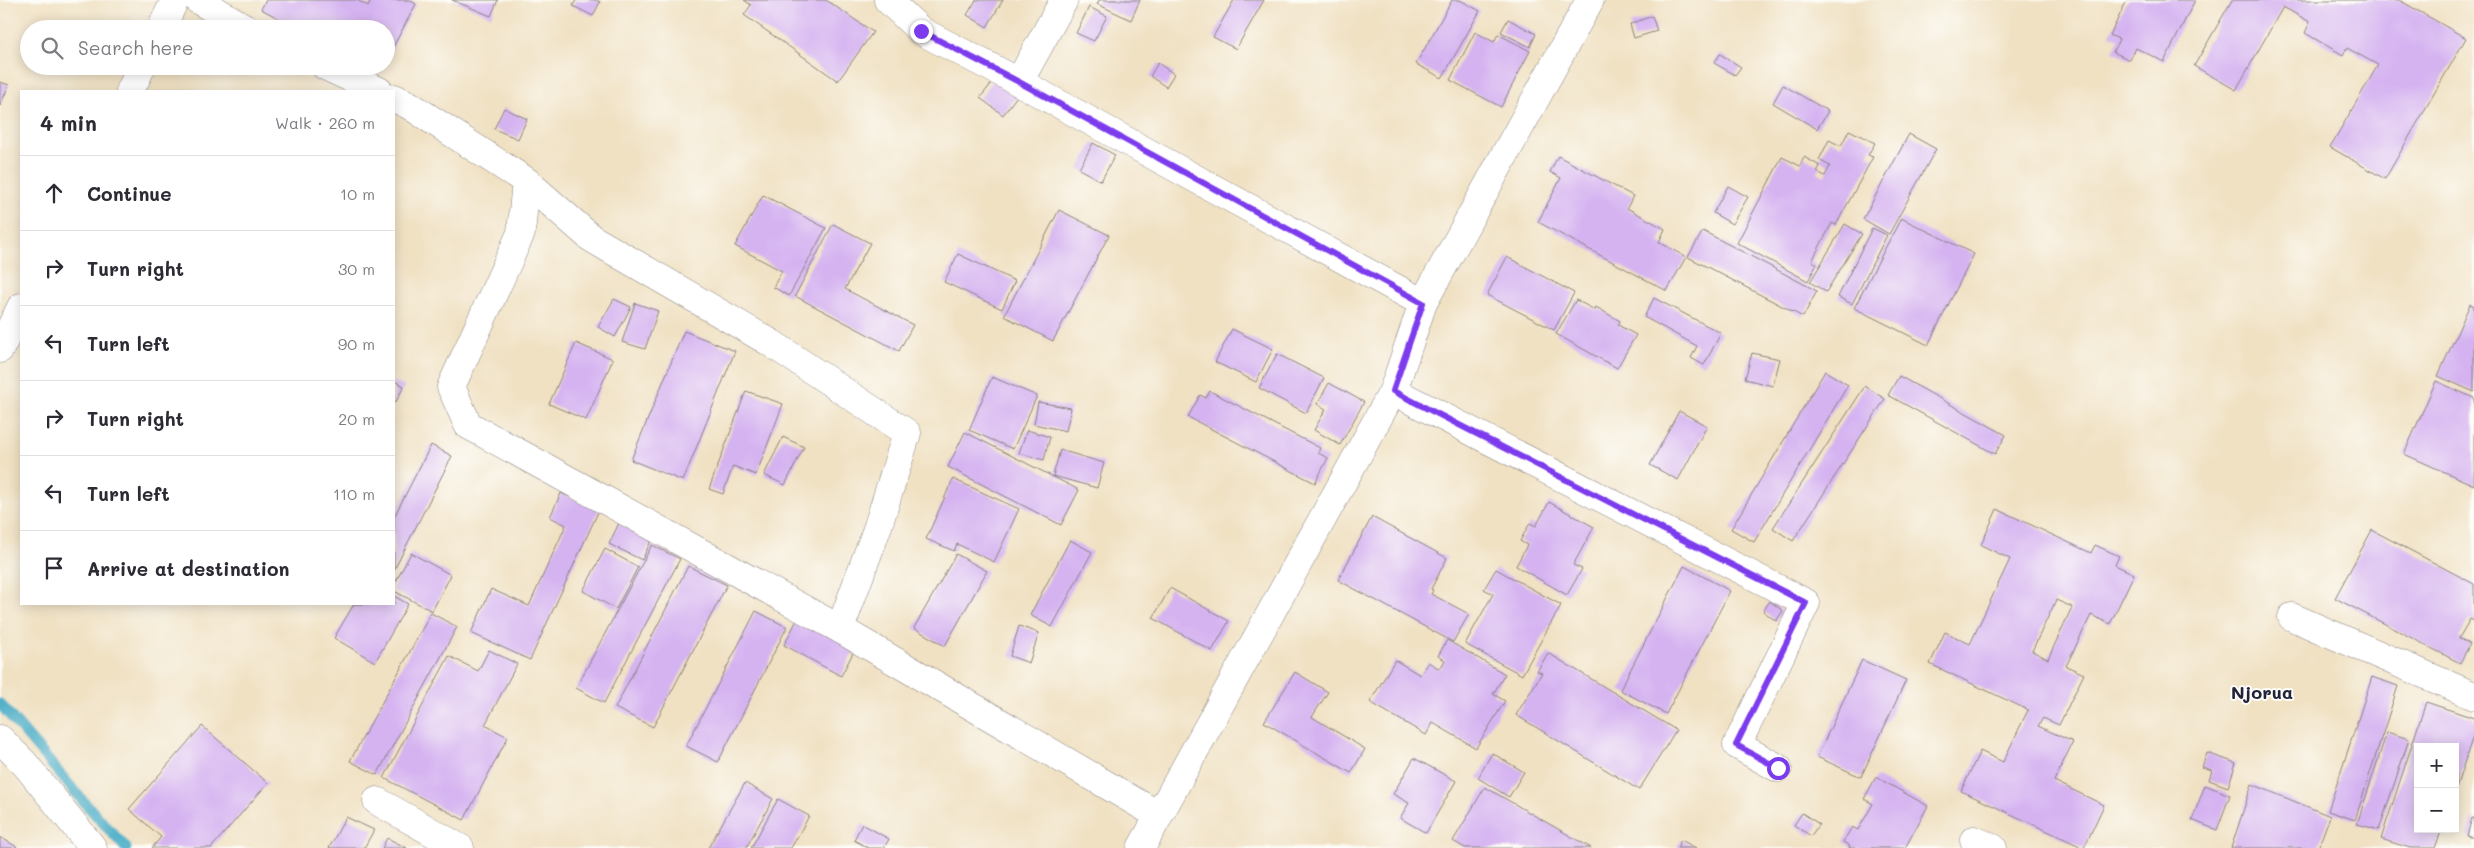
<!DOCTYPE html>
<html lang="en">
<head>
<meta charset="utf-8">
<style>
	:root { --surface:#fff; --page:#f7f7f7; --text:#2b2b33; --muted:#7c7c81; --line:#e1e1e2 }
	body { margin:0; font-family:Mali,sans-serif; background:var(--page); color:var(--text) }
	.controls { position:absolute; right:15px; bottom:15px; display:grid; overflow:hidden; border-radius:0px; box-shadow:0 2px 12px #0003 }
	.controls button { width:45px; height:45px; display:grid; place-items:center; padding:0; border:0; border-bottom:1px solid var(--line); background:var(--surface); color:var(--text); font:25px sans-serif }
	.stop { position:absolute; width:15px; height:15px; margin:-11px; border:4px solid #7c3aed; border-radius:50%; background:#fff }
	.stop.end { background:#7c3aed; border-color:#fff; box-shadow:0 1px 5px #0008 }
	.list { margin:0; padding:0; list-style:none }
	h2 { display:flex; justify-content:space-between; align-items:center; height:65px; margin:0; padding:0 20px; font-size:21px }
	h2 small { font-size:16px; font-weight:400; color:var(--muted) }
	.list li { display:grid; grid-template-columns:32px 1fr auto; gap:15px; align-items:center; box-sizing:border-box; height:75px; padding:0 20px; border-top:1px solid var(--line) }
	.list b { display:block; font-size:19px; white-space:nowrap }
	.list em { font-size:16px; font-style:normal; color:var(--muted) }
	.icon { flex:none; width:28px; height:28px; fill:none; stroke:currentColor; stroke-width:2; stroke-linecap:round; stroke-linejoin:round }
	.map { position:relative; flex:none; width:2474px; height:848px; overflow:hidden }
	.search { position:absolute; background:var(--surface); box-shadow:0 2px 12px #0003; left:20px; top:20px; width:375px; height:55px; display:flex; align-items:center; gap:12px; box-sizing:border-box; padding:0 18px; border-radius:28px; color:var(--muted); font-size:19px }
	.panel { position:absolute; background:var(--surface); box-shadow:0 2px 12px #0003; left:20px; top:90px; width:375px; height:515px; border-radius:0px }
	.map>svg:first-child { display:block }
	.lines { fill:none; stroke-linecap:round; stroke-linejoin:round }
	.stream { stroke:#45aac5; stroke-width:11 }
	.building { fill:#d5b3f1; fill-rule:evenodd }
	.minor-casing { stroke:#89827f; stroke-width:29 }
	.minor { stroke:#fff; stroke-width:28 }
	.route { stroke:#7c3aed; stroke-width:6 }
	.labels { text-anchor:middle; stroke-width:4; stroke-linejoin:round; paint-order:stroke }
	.quarter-label { font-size:18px; font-weight:bold; fill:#22223b; stroke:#fdfcf7 }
</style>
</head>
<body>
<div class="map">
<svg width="2474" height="848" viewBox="0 0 2474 848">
	<rect width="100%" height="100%" fill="#fdfcf7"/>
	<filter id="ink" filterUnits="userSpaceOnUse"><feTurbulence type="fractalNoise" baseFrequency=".02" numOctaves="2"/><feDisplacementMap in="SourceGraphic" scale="10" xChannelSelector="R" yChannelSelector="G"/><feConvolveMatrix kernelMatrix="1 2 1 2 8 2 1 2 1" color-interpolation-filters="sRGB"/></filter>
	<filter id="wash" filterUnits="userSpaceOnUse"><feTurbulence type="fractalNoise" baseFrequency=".0096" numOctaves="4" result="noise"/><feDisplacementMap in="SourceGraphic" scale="20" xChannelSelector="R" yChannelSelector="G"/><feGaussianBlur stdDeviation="1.12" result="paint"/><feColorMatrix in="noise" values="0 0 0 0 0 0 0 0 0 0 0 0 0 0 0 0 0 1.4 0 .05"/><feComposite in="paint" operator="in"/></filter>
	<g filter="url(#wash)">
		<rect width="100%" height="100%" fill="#f0e1c3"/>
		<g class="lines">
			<polyline class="stream" points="0,704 83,801 126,848"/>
		</g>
		<g id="blocks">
			<g class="building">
				<polygon points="266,0 357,0 368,6 371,0 409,0 416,4 386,60 386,29 299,29 261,9"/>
				<polygon points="452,0 498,0 491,16"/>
				<polygon points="576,0 597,0 600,2 593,16 573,6"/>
				<polygon points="744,0 826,0 873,32 838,81 744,15 751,5"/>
				<polygon points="976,0 1003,0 987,27 967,15"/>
				<polygon points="1099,0 1140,0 1131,20 1097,4"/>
				<polygon points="1234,0 1264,0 1236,49 1213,37"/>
				<polygon points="1452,0 1460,0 1480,11 1442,78 1416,64"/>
				<polygon points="2127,0 2195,0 2164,62 2136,48 2130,60 2113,52 2119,39 2110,35"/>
				<polygon points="2232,0 2399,0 2466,38 2385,179 2330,147 2378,65 2347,48 2343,55 2305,33 2310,22 2283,7 2236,90 2194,66"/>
				<polygon points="1089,7 1107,16 1094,41 1076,33"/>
				<polygon points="1652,16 1657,31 1634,38 1630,24"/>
				<polygon points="1508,19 1536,34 1530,47 1501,32"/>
				<polygon points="1475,32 1494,42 1498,34 1530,51 1501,107 1450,80"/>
				<polygon points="1720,54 1741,67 1735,75 1714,63"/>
				<polygon points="1158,63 1174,74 1166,87 1150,76"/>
				<polygon points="369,66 383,66 380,72"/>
				<polygon points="995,79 1017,96 1003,115 980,98"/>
				<polygon points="0,82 9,85 0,106"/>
				<polygon points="1783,85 1828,111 1817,129 1773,103"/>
				<polygon points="504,108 527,119 518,139 494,129"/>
				<polygon points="1849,130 1875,143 1868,155 1873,157 1836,225 1832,223 1812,261 1817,264 1808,281 1737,243 1782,157 1800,166 1804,157 1820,166 1817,172 1825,176 1830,166 1819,160 1829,140 1841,146"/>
				<polygon points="1909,134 1936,149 1889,234 1863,219"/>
				<polygon points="1093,143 1115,155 1101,181 1079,169"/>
				<polygon points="1558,156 1633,196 1627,208 1665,229 1659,242 1686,257 1667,291 1538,222 1561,178 1550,172"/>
				<polygon points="1728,186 1748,197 1732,224 1713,213"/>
				<polygon points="763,195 826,228 789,296 773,287 782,271 735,246"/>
				<polygon points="1059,210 1109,235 1053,341 1004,316"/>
				<polygon points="1901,218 1974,254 1928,345 1854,308"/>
				<polygon points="833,224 870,243 845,289 913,325 899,351 795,296"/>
				<polygon points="1845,224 1862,234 1826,292 1810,282"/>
				<polygon points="1872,228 1887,235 1852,304 1838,297"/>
				<polygon points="1703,231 1817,291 1803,317 1688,257"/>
				<polygon points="958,254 1015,281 1002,309 944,282"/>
				<polygon points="1507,257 1574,293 1554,330 1487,295"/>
				<polygon points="1654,298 1721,333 1704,365 1691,358 1697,346 1644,317"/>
				<polygon points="614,299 631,307 615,337 598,327"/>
				<polygon points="1576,300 1595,310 1596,307 1620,321 1618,325 1636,335 1617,368 1556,334"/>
				<polygon points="635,303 658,311 645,349 622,342"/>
				<polygon points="2470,304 2474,306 2474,392 2438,376"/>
				<polygon points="1232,329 1273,349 1256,382 1215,362"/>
				<polygon points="684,331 735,351 683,481 631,460"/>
				<polygon points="576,343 613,359 586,420 549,404"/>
				<polygon points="1752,353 1780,359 1773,386 1745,379"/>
				<polygon points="1277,354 1324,378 1306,413 1259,388"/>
				<polygon points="1825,371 1848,385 1754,542 1731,529"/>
				<polygon points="1899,376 2006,435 1995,454 1888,395"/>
				<polygon points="992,377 1037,396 1013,449 969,430"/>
				<polygon points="394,381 404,386 396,402 394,402"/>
				<polygon points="2436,381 2474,398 2474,485 2404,454"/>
				<polygon points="1329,383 1364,402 1340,445 1314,430 1326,409 1317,404"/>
				<polygon points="1865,386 1885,399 1793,541 1773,528"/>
				<polygon points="746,391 783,404 756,475 733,466 723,494 709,489"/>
				<polygon points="1210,391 1320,448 1318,453 1328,458 1315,483 1188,417 1200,395 1206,398"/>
				<polygon points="1038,402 1071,408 1066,431 1034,424"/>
				<polygon points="1679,411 1707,426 1678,480 1650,465"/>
				<polygon points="1027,430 1050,437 1044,460 1019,453"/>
				<polygon points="965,432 1079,490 1061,525 948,467"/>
				<polygon points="783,437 804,447 785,485 764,475"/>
				<polygon points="431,445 452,456 394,570 394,517"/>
				<polygon points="1060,450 1104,463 1097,488 1053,476"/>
				<polygon points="953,479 1019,509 994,562 957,544 954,551 926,539"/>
				<polygon points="561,493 599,510 530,660 471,633 491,589 529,606 566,525 550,517"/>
				<polygon points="1549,502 1594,527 1573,565 1582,569 1567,595 1516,566 1527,545 1520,541 1530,523 1536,526"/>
				<path d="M 1997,509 L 2091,553 L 2095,545 L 2119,556 L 2115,565 L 2134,574 L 2110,624 L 2091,615 L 2066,666 L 2084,674 L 2059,725 L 2043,718 L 2038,726 L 2073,742 L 2054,781 L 2104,805 L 2084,848 L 1961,791 L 1980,751 L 2003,762 L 2028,710 L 1930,664 L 1945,632 L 1970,644 L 2010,559 L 1981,545 ZM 2056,600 L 2072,607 L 2048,659 L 2032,651 Z"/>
				<polygon points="1372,517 1447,558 1431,589 1433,590 1431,594 1469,614 1453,642 1338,580"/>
				<polygon points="619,523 652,539 642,560 609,544"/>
				<polygon points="2372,530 2474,584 2474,621 2470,619 2459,638 2470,644 2460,663 2335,598"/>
				<polygon points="1070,540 1092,552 1052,627 1030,615"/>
				<polygon points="652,545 680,559 604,703 576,688"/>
				<polygon points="605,549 638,567 616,609 583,591"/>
				<polygon points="411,553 451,575 432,611 394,591 394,585"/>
				<polygon points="956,554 987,571 945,646 914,628"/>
				<polygon points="688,566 727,585 653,727 615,708"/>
				<polygon points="1684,566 1730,591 1666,714 1620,690"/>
				<polygon points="1496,569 1561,605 1522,675 1465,644 1493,594 1484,589"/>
				<polygon points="1170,588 1229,621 1212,651 1153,618"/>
				<polygon points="394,596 408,604 375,662 334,638 354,604 394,604"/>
				<polygon points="1770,601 1783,611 1776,621 1763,611"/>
				<polygon points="756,611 787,627 718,762 686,746"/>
				<polygon points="431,613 457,627 377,775 350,761"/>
				<polygon points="798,618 855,649 841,676 784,645"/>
				<polygon points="1019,626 1039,633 1029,663 1010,656"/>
				<polygon points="1447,640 1505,674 1493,694 1505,701 1476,748 1433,723 1426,735 1370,702 1395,660 1420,675 1428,662 1440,669 1445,660 1438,656"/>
				<polygon points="489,650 517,664 485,725 508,737 464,820 384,778 449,656 478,671"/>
				<polygon points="1548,653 1676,730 1639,790 1516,715 1542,673 1537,671"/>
				<polygon points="1862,660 1906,680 1861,777 1817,757"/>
				<polygon points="1295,672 1328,692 1312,717 1365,749 1351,773 1264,722"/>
				<polygon points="2372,677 2398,686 2355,820 2328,811"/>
				<polygon points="2426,702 2474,718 2474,733 2456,788 2455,747 2418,747 2418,829 2442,829 2435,848 2410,848 2381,839"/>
				<polygon points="202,726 268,783 211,848 152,848 161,837 129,809"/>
				<polygon points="2387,732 2409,739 2379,830 2357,824"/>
				<polygon points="1492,753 1524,772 1509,797 1478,778"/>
				<polygon points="2207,753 2236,763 2228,787 2209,780 2212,770 2202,767"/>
				<polygon points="1414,758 1456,781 1426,833 1400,818 1409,803 1393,794"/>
				<polygon points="1876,777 1928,806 1905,848 1849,848 1850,846 1843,842 1852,827 1858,830 1873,804 1864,799"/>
				<polygon points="745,783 773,799 746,848 708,848"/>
				<polygon points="2252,784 2330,816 2318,848 2231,848"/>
				<polygon points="2205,785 2230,795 2217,830 2192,820"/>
				<polygon points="1485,787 1591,848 1465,848 1453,841"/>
				<polygon points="778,799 809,816 791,848 751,848"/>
				<polygon points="1802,813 1819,824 1811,836 1794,825"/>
				<polygon points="346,817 374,830 364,848 329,848"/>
				<polygon points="2472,818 2474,818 2474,838 2467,836"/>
				<polygon points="862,824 889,839 884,848 868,848 854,840"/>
				<polygon points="0,837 17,847 16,848 0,848"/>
				<polygon points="387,838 407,848 382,848"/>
				<polygon points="1681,840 1696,848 1677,848"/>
			</g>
		</g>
	</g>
	<g filter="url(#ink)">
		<use href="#blocks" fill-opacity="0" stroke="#89827f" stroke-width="1"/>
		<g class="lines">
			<defs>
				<g id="minor">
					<polyline points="198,0 247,29"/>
					<polyline points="888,0 921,31 1019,82 1423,303"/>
					<polyline points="161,29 175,0"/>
					<polyline points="325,66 379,91"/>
					<polyline points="1019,82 1064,0"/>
					<polyline points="130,91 142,66"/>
					<polyline points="394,98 409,105 526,181 521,233 451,387 468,425 840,629 1158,815"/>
					<polyline points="526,181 591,238 771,343 907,433 878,526 840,629"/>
					<polyline points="0,349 21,307"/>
					<polyline points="1393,391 1806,603 1737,745 1778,768"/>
					<polyline points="2292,617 2474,696"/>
					<polyline points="0,739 25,764 93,848"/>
					<polyline points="377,801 460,848"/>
					<polyline points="1974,840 1993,848"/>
					<polyline points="1141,848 1393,391 1423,303 1590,0"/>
				</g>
			</defs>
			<use href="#minor" class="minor-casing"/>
			<use href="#minor" class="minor"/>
		</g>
	</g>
	<g class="lines" filter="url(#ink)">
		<polyline class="route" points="921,31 1019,82 1423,303 1393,391 1806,603 1736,745 1778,768"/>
	</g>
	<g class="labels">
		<g class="quarter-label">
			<text x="2262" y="699">Njorua</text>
		</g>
	</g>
</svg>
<div class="controls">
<button>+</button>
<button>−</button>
</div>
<div class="stop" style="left:1778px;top:768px"></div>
<div class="stop end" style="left:921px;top:31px"></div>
<div class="search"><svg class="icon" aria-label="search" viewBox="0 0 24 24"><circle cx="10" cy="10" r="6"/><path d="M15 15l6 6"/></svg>Search here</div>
<section class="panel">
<h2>4 min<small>Walk · 260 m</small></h2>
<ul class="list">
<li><svg class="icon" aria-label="ahead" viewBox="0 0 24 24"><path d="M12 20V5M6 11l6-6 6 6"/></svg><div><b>Continue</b></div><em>10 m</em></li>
<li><svg class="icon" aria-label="right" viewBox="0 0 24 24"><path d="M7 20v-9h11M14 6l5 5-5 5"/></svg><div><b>Turn right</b></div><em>30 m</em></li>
<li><svg class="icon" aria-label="left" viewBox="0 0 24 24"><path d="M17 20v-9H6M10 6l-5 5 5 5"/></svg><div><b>Turn left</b></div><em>90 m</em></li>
<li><svg class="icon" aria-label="right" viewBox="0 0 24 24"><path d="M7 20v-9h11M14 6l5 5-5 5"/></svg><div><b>Turn right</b></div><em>20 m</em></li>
<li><svg class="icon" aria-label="left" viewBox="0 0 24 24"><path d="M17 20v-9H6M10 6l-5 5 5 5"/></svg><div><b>Turn left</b></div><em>110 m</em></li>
<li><svg class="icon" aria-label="arrive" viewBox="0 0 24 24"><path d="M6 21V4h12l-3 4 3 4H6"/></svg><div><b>Arrive at destination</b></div></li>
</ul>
</section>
</div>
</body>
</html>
